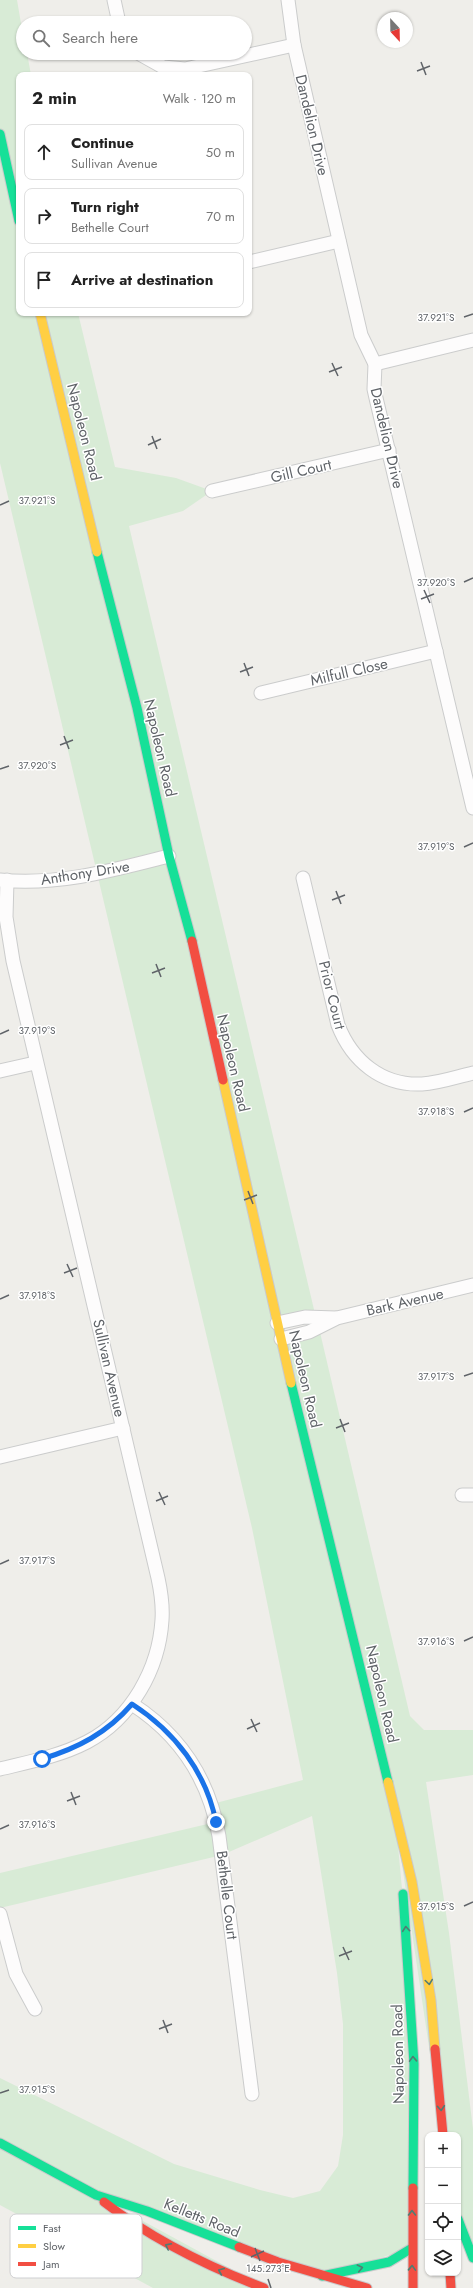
<!DOCTYPE html>
<html lang="en">
<head>
<meta charset="utf-8">
<style>
	:root { --surface:#fff; --page:#f6f6f6; --text:#222; --muted:#767676; --line:#e0e0e0 }
	body { margin:0; font-family:Jost,sans-serif; background:var(--page); color:var(--text) }
	.controls { position:absolute; right:12px; bottom:12px; display:grid; overflow:hidden; border-radius:8px; box-shadow:0 1px 3px #0004 }
	.controls button { width:36px; height:36px; display:grid; place-items:center; padding:0; border:0; border-bottom:1px solid var(--line); background:var(--surface); color:var(--text); font:20px sans-serif }
	.compass { position:absolute; left:377px; top:12px; width:36px; height:36px; border-radius:50%; background:var(--surface); box-shadow:0 1px 3px #0004; rotate:158deg }
	.stop { position:absolute; width:12px; height:12px; margin:-9px; border:3px solid #1a73e8; border-radius:50%; background:#fff }
	.stop.end { background:#1a73e8; border-color:#fff; box-shadow:0 1px 4px #0008 }
	.list { margin:0; padding:0; list-style:none }
	h2 { display:flex; justify-content:space-between; align-items:center; height:52px; margin:0; padding:0 16px; font-size:17px }
	h2 small { font-size:13px; font-weight:400; color:var(--muted) }
	.list li { display:grid; grid-template-columns:26px 1fr auto; gap:12px; align-items:center; box-sizing:border-box; height:56px; margin:0 8px 8px; padding:0 8px; border:1px solid var(--line); border-radius:8px }
	.list b { display:block; font-size:15px; white-space:nowrap }
	.list p { margin:0; font-size:13px; white-space:nowrap; color:var(--muted) }
	.list em { font-size:13px; font-style:normal; color:var(--muted) }
	.icon { flex:none; width:22px; height:22px; fill:none; stroke:currentColor; stroke-width:2; stroke-linecap:round; stroke-linejoin:round }
	.map { position:relative; flex:none; width:473px; height:2288px; overflow:hidden }
	.search { position:absolute; background:var(--surface); box-shadow:0 1px 3px #0004; left:16px; top:16px; width:236px; height:44px; display:flex; align-items:center; gap:10px; box-sizing:border-box; padding:0 14px; border-radius:22px; color:var(--muted); font-size:15px }
	.panel { position:absolute; background:var(--surface); box-shadow:0 1px 3px #0004; left:16px; top:72px; width:236px; height:244px; border-radius:8px }
	.map>svg:first-child { display:block }
	.green { fill:#d8ebd6 }
	.lines { fill:none; stroke-linecap:round; stroke-linejoin:round }
	.street-casing { stroke:#cbcccc; stroke-width:15 }
	.fast-casing { stroke:#cacacb; stroke-width:11 }
	.slow-casing { stroke:#cacacb; stroke-width:11 }
	.jam-casing { stroke:#cacacb; stroke-width:11 }
	.street { stroke:#fdfcfc; stroke-width:13 }
	.fast { stroke:#16e098; stroke-width:9 }
	.slow { stroke:#ffcf43; stroke-width:9 }
	.jam { stroke:#f24e42; stroke-width:9 }
	.oneway { stroke:#507c72 }
	.route { stroke:#1a73e8; stroke-width:5 }
	.ticks { fill:none; stroke:#5f6368; stroke-width:1.5 }
	.labels { text-anchor:middle; stroke-width:3; stroke-linejoin:round; paint-order:stroke }
	.street-label { font-size:15px; fill:#5f6368; stroke:#fff }
	.key { fill:#fff; stroke:#cfd0d2; stroke-width:1 }
	.key-label { font-size:11px; fill:#5f6368 }
	.ticks-label { font-size:10px; text-anchor:middle; fill:#5f6368; stroke:#fff; stroke-width:3; stroke-linejoin:round; paint-order:stroke }
</style>
</head>
<body>
<div class="map">
<svg width="473" height="2288" viewBox="0 0 473 2288">
	<rect width="100%" height="100%" fill="#efeeea"/>
	<polygon class="green" points="0,0 17,0 23,35 23,53 27,53 31,75 19,75 19,313 78,313 115,467 176,478 212,491 183,511 129,526 316,1318 278,1323 281,1339 319,1328 410,1716 424,1730 473,1730 473,1775 426,1782 449,1933 473,2129 473,2258 458,2219 458,2135 442,2135 396,1824 406,1932 412,2248 322,2276 97,2196 266,2288 153,2288 0,2205 0,2078 174,2164 260,2190 293,2198 320,2191 338,2166 343,2135 343,2024 337,1973 312,1816 222,1855 0,1908 0,1873 216,1822 212,1804 303,1780 252,1528 0,463"/>
	<g class="lines">
		<defs>
			<g id="street">
				<polyline points="114,0 119,23"/>
				<polyline points="288,0 294,45 361,335 375,364 374,389 376,398 473,808"/>
				<polyline points="138,53 163,67 185,69 294,45"/>
				<polyline points="249,262 339,241"/>
				<polyline points="375,364 473,340"/>
				<polyline points="212,491 389,450"/>
				<polyline points="261,693 436,651"/>
				<path d="M 303,878 L 338,1025 C 352,1061 382,1086 422,1084 C 439,1083 456,1077 473,1073"/>
				<path d="M 0,880 C 58,886 114,870 169,856"/>
				<polyline points="0,1071 35,1063"/>
				<polyline points="277,1323 305,1317 336,1318"/>
				<polyline points="281,1339 309,1332 337,1318 473,1285"/>
				<polyline points="0,1457 123,1428"/>
				<polyline points="462,1495 473,1495"/>
				<path d="M 132,1704 C 180,1735 209,1779 219,1836 L 252,2094"/>
				<path d="M 0,1769 C 29,1762 60,1756 87,1742 C 131,1719 159,1669 162,1620 C 163,1606 161,1592 158,1578 L 13,961 L 6,917 L 7,880"/>
				<polyline points="0,1914 16,1974 35,2009"/>
			</g>
			<g id="fast">
				<polyline points="0,134 19,221"/>
				<polyline points="97,552 137,708 169,856 192,941"/>
				<polyline points="291,1383 388,1782"/>
				<polyline points="403,1894 414,2064 413,2188"/>
				<polyline points="0,2143 96,2195 147,2211 239,2247"/>
				<polyline points="458,2219 473,2258"/>
				<polyline points="322,2276 389,2262 412,2248"/>
			</g>
			<g id="slow">
				<polyline points="40,313 97,552"/>
				<polyline points="223,1080 291,1383"/>
				<polyline points="388,1782 412,1882 431,2000 435,2049"/>
			</g>
			<g id="jam">
				<polyline points="192,941 223,1080"/>
				<polyline points="435,2049 443,2135"/>
				<path d="M 104,2202 C 153,2240 206,2266 264,2288"/>
				<polyline points="239,2247 278,2262 367,2288"/>
				<polyline points="450,2273 451,2288"/>
				<polyline points="413,2288 413,2188"/>
			</g>
		</defs>
		<use href="#street" class="street-casing"/>
		<use href="#fast" class="fast-casing"/>
		<use href="#slow" class="slow-casing"/>
		<use href="#jam" class="jam-casing"/>
		<use href="#street" class="street"/>
		<use href="#fast" class="fast"/>
		<use href="#slow" class="slow"/>
		<use href="#jam" class="jam"/>
	</g>
	<defs><path id="oneway-chevron" d="M-2-3.5L2.5 0L-2 3.5" fill="none" stroke-width="1.6" stroke-linecap="round" stroke-linejoin="round"/></defs>
	<g class="oneway">
		<use href="#oneway-chevron" transform="translate(406 1929) rotate(-95)"/>
		<use href="#oneway-chevron" transform="translate(429 1982) rotate(82)"/>
		<use href="#oneway-chevron" transform="translate(413 2059) rotate(-92)"/>
		<use href="#oneway-chevron" transform="translate(441 2108) rotate(86)"/>
		<use href="#oneway-chevron" transform="translate(412 2213) rotate(-90)"/>
		<use href="#oneway-chevron" transform="translate(168 2246) rotate(-153)"/>
		<use href="#oneway-chevron" transform="translate(360 2268) rotate(-12)"/>
		<use href="#oneway-chevron" transform="translate(412 2268) rotate(-88)"/>
		<use href="#oneway-chevron" transform="translate(221 2271) rotate(-157)"/>
	</g>
	<g class="lines">
		<path class="route" d="M 42,1759 C 78,1748 107,1733 132,1704 C 175,1732 206,1772 216,1822"/>
	</g>
	<path class="ticks" d="M 421,62 L 426,75M 417,71 L 430,66M 464,317 L 473,314M 332,363 L 338,376M 329,372 L 342,367M 152,436 L 157,449M 148,445 L 161,439M 0,505 L 9,501M 464,582 L 473,578M 424,590 L 430,603M 421,599 L 434,594M 244,663 L 249,676M 240,672 L 253,667M 64,736 L 69,749M 60,745 L 73,740M 0,769 L 9,766M 464,847 L 473,843M 336,891 L 341,904M 332,900 L 345,895M 156,964 L 161,977M 152,973 L 165,968M 0,1034 L 9,1030M 464,1112 L 473,1108M 248,1191 L 253,1204M 244,1200 L 257,1195M 67,1264 L 73,1277M 64,1273 L 77,1268M 0,1299 L 9,1295M 464,1376 L 473,1373M 340,1419 L 345,1432M 336,1428 L 349,1423M 159,1492 L 165,1505M 156,1501 L 168,1496M 0,1564 L 9,1560M 464,1641 L 473,1637M 251,1719 L 257,1732M 247,1729 L 260,1723M 71,1792 L 76,1805M 67,1801 L 80,1796M 0,1829 L 9,1825M 464,1906 L 473,1902M 343,1947 L 349,1960M 339,1956 L 352,1951M 163,2020 L 168,2033M 159,2029 L 172,2024M 0,2093 L 9,2090M 255,2248 L 260,2261M 251,2257 L 264,2251M 268,2279 L 271,2288"/>
	<g class="labels">
		<g class="street-label">
			<text transform="translate(312 125) rotate(77)" y="5">Dandelion Drive</text>
			<text transform="translate(84 432) rotate(76)" y="5">Napoleon Road</text>
			<text transform="translate(387 438) rotate(77)" y="5">Dandelion Drive</text>
			<text transform="translate(301 471) rotate(-13)" y="5">Gill Court</text>
			<text transform="translate(349 672) rotate(-13)" y="5">Milfull Close</text>
			<text transform="translate(160 748) rotate(77)" y="5">Napoleon Road</text>
			<text transform="translate(85 873) rotate(-9)" y="5">Anthony Drive</text>
			<text transform="translate(332 995) rotate(76)" y="5">Prior Court</text>
			<text transform="translate(233 1063) rotate(77)" y="5">Napoleon Road</text>
			<text transform="translate(405 1302) rotate(-13)" y="5">Bark Avenue</text>
			<text transform="translate(109 1368) rotate(77)" y="5">Sullivan Avenue</text>
			<text transform="translate(305 1379) rotate(77)" y="5">Napoleon Road</text>
			<text transform="translate(382 1694) rotate(77)" y="5">Napoleon Road</text>
			<text transform="translate(227 1895) rotate(83)" y="5">Bethelle Court</text>
			<text transform="translate(398 2054) rotate(-91)" y="5">Napoleon Road</text>
			<text transform="translate(202 2218) rotate(22)" y="5">Kelletts Road</text>
		</g>
	</g>
	<rect x="10" y="2214" width="132" height="64" rx="6" class="key"/>
	<rect x="18" y="2226" width="18" height="4" fill="#16e098"/>
	<rect x="18" y="2244" width="18" height="4" fill="#ffcf43"/>
	<rect x="18" y="2262" width="18" height="4" fill="#f24e42"/>
	<g class="key-label">
		<text x="43" y="2232">Fast</text>
		<text x="43" y="2250">Slow</text>
		<text x="43" y="2268">Jam</text>
	</g>
	<g class="ticks-label">
		<text x="436" y="321">37.921°S</text>
		<text x="37" y="504">37.921°S</text>
		<text x="436" y="586">37.920°S</text>
		<text x="37" y="769">37.920°S</text>
		<text x="436" y="850">37.919°S</text>
		<text x="37" y="1034">37.919°S</text>
		<text x="436" y="1115">37.918°S</text>
		<text x="37" y="1299">37.918°S</text>
		<text x="436" y="1380">37.917°S</text>
		<text x="37" y="1564">37.917°S</text>
		<text x="436" y="1645">37.916°S</text>
		<text x="37" y="1828">37.916°S</text>
		<text x="436" y="1910">37.915°S</text>
		<text x="37" y="2093">37.915°S</text>
		<text x="268" y="2272">145.273°E</text>
	</g>
</svg>
<div class="controls">
<button>+</button>
<button>−</button>
<button><svg class="icon" aria-label="locate" viewBox="0 0 24 24"><circle cx="12" cy="12" r="6"/><path d="M12 2v4M12 18v4M2 12h4M18 12h4"/></svg></button>
<button><svg class="icon" aria-label="layers" viewBox="0 0 24 24"><path d="M12 4l9 5-9 5-9-5zM3 14l9 5 9-5"/></svg></button>
</div>
<svg class="compass" viewBox="-18 -18 36 36"><path d="M0-13l5 13h-10z" fill="#e53935"/><path d="M0 13l5-13h-10z" fill="#767676"/></svg>
<div class="stop" style="left:42px;top:1759px"></div>
<div class="stop end" style="left:216px;top:1822px"></div>
<div class="search"><svg class="icon" aria-label="search" viewBox="0 0 24 24"><circle cx="10" cy="10" r="6"/><path d="M15 15l6 6"/></svg>Search here</div>
<section class="panel">
<h2>2 min<small>Walk · 120 m</small></h2>
<ul class="list">
<li><svg class="icon" aria-label="ahead" viewBox="0 0 24 24"><path d="M12 20V5M6 11l6-6 6 6"/></svg><div><b>Continue</b><p>Sullivan Avenue</p></div><em>50 m</em></li>
<li><svg class="icon" aria-label="right" viewBox="0 0 24 24"><path d="M7 20v-9h11M14 6l5 5-5 5"/></svg><div><b>Turn right</b><p>Bethelle Court</p></div><em>70 m</em></li>
<li><svg class="icon" aria-label="arrive" viewBox="0 0 24 24"><path d="M6 21V4h12l-3 4 3 4H6"/></svg><div><b>Arrive at destination</b></div></li>
</ul>
</section>
</div>
</body>
</html>
